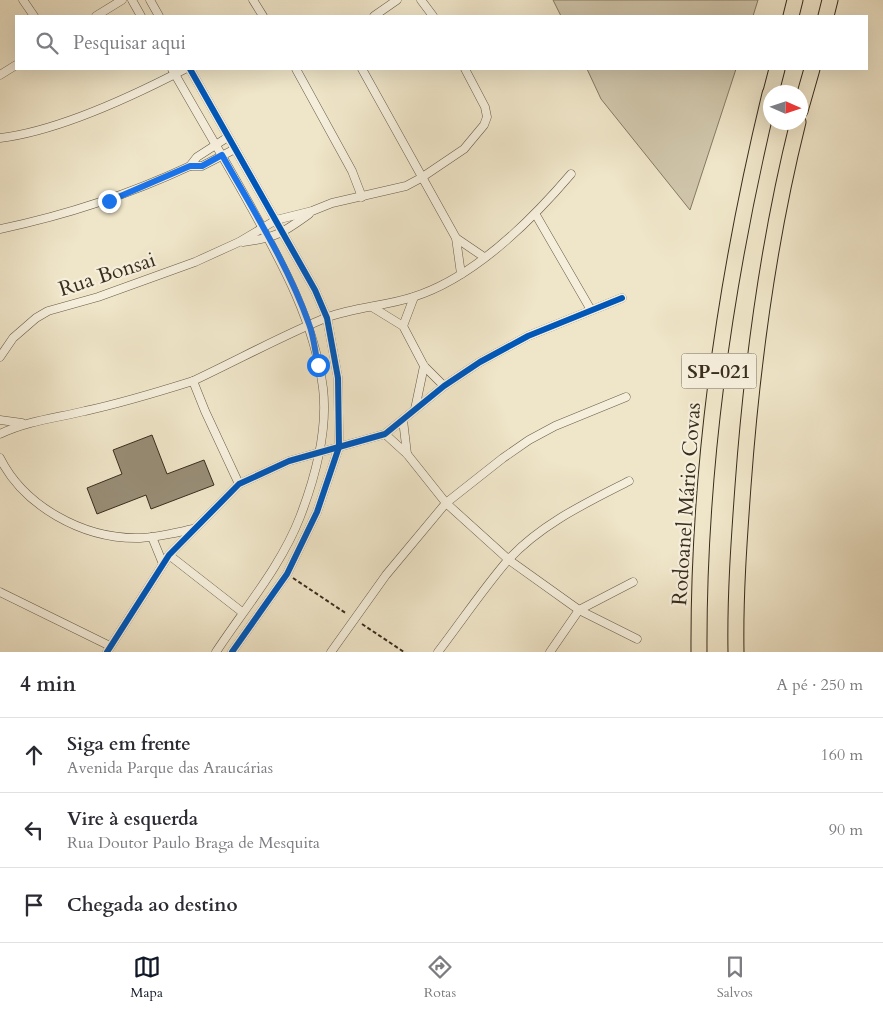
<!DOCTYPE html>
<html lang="pt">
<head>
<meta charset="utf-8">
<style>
	:root { --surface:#fff; --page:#f2f2f3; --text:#2b2b33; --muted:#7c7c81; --line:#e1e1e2; --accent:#111827 }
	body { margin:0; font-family:Cardo,serif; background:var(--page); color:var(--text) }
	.compass { position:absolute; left:763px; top:85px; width:45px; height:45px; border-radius:50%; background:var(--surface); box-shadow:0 5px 20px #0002; rotate:93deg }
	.stop { position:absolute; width:15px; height:15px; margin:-11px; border:4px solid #1a73e8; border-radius:50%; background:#fff }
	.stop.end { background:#1a73e8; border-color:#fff; box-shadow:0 1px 5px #0008 }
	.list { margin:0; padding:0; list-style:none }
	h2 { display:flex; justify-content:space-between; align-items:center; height:65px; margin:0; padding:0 20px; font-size:21px }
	h2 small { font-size:16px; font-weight:400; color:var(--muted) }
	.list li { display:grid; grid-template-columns:32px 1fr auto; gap:15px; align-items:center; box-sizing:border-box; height:75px; padding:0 20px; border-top:1px solid var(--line) }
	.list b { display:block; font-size:19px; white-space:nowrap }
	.list p { margin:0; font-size:16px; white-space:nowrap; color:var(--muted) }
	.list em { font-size:16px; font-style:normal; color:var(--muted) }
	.icon { flex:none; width:28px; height:28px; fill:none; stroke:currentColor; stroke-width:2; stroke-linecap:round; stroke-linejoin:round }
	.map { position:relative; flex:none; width:883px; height:652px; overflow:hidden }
	.search { position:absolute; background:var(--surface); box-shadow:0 5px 20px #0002; left:15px; right:15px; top:15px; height:55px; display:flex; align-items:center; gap:12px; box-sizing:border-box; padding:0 18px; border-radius:0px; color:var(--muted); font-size:19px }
	.sheet { height:290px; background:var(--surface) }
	nav { display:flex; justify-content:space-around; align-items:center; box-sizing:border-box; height:70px; border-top:1px solid var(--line); background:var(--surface); font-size:14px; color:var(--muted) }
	nav a { display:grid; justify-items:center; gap:2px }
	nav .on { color:var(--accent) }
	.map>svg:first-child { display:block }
	.green { fill:#d0c6ab; stroke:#847a64 }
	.building { fill:#988d76; stroke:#392d1e }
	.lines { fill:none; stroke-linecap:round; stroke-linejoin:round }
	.street-casing { stroke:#665b48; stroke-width:9 }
	.highway-casing { stroke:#392d1e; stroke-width:17 }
	.path { stroke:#392d1e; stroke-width:2; stroke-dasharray:4 2.5; stroke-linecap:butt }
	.street { stroke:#f5eedb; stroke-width:8 }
	.highway { stroke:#efe5c8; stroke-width:15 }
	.cycleway-casing { stroke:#f5eedb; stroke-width:9 }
	.cycleway { stroke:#0057b8; stroke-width:6 }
	.route { stroke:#1a73e8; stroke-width:6 }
	.labels { text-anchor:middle; stroke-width:4.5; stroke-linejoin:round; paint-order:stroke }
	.shield { fill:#f5eedb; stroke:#716757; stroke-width:1 }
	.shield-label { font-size:20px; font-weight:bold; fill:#392d1e }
	.street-label { font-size:21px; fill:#392d1e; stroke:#f5eedb }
</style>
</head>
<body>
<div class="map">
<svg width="883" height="652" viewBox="0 0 883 652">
	<rect width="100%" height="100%" fill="#efe5c8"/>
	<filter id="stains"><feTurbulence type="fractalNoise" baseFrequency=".004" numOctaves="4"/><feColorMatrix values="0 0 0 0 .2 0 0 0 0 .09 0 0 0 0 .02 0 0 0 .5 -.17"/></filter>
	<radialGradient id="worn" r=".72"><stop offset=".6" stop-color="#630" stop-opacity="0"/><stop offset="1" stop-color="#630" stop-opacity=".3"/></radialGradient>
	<g class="green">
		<polygon points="553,0 758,0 753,16 561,16"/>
		<polygon points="587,69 736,69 690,210 601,99"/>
	</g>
	<polygon class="building" points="152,435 167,474 204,460 214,485 151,509 146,495 97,514 87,488 122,474 113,450"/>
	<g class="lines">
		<defs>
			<g id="street">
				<polyline points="23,0 34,16"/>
				<polyline points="132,0 141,16"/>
				<polyline points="150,0 159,16"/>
				<polyline points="253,0 263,16"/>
				<polyline points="421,0 433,16"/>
				<polyline points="96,16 122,0"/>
				<polyline points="374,16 397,0"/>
				<path d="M 172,69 C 198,115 225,160 251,207 C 283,265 314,321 323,388 C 328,430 315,478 300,517 C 281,566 245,608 216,652"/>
				<polyline points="190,69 315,290 327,318 338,378 339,447 317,512 287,574 232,652"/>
				<polyline points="296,69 352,171 362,197"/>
				<polyline points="362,69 456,238 461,274"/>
				<polyline points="0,75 16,65"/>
				<path d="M 0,138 C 59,131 133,96 185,69"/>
				<polyline points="190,166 197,157 228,137"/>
				<polyline points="536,215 591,310"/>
				<path d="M 0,229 C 67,215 128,195 190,166 L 202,166 L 235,149"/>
				<polyline points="456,238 484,257"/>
				<path d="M 243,242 C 275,238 283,233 309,214"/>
				<polyline points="372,307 403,326 424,366 444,386"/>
				<polyline points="403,326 414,297"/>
				<polyline points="0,357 13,338 36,318 48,311 98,297 195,262 239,242 276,220 312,211 332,203 406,186 421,178 464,149 484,125 487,117 485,107 465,69"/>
				<polyline points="193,381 205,411 239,484"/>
				<polyline points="415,409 424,366"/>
				<polyline points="0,420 22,423"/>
				<polyline points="403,420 407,454"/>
				<path d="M 0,434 C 27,421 56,418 85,411 C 122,403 158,392 193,381 C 238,360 283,335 328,317 C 355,307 386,306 413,297 C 474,278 530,222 571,174"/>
				<polyline points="385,434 407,454 446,503 509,560 579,610 637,639"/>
				<path d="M 0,458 C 24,506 82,538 136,538 C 155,538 174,533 193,529"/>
				<polyline points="152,537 163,564"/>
				<polyline points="169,555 242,612"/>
				<polyline points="0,592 110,646"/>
				<polyline points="107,652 169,555 239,484 289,461 385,434 444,386 480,362 528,336 622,298"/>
				<polyline points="331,652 386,575 446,503 503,458 529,440 555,426 626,397"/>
				<path d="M 438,652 C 461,622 483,589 508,560 C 541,524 586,503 629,481"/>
				<polyline points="550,652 579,610 633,582"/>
			</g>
			<g id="highway">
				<polyline points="791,16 795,0"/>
				<polyline points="826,16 830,0"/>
				<polyline points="771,92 777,69"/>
				<polyline points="800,111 812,69"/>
				<path d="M 699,652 C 698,465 726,276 770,94"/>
				<path d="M 736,652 C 735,597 739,541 743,486 C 752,363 768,242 798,122"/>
			</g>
		</defs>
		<use href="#street" class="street-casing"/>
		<use href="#highway" class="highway-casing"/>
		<g class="path">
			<polyline points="293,578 347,614"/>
			<polyline points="362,624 404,652"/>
		</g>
		<use href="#street" class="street"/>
		<use href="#highway" class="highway"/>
		<defs>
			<g id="cycleway">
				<polyline points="190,69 315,290 327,318 338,378 339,447 317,512 287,574 232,652"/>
				<polyline points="107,652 169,555 239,484 289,461 385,434 444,386 480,362 528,336 622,298"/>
			</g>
		</defs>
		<use href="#cycleway" class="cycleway-casing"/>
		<use href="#cycleway" class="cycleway"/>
	</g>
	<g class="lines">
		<path class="route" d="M 109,201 L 190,166 L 202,166 L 222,155 C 253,210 288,265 309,324 C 314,337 315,352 318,365"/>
	</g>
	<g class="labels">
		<rect class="shield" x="681.5" y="353.5" width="75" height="35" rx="4"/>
		<g class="shield-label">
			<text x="719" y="378">SP-021</text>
		</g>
		<g class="street-label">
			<text transform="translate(107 274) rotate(-18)" y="7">Rua Bonsai</text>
			<text transform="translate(686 504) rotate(-86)" y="7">Rodoanel Mário Covas</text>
		</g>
	</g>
	<rect width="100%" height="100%" filter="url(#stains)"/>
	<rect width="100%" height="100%" fill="url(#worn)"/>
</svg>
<svg class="compass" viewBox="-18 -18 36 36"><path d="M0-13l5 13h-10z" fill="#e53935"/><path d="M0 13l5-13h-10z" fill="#7c7c81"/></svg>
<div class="stop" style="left:318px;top:365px"></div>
<div class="stop end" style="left:109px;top:201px"></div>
<div class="search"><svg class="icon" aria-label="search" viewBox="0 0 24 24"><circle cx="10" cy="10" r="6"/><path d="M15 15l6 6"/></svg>Pesquisar aqui</div>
</div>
<section class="sheet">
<h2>4 min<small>A pé · 250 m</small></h2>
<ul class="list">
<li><svg class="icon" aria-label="ahead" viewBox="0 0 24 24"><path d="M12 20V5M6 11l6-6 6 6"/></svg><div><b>Siga em frente</b><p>Avenida Parque das Araucárias</p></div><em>160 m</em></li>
<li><svg class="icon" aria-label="left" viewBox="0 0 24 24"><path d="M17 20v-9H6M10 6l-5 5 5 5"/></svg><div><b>Vire à esquerda</b><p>Rua Doutor Paulo Braga de Mesquita</p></div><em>90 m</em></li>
<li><svg class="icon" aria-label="arrive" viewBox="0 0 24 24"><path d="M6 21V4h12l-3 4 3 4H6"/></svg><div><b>Chegada ao destino</b></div></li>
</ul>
</section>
<nav>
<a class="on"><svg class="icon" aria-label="map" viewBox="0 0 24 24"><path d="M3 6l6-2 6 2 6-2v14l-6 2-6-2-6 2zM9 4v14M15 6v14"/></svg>Mapa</a>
<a><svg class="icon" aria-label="directions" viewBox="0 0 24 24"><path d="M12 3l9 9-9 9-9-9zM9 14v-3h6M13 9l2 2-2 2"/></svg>Rotas</a>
<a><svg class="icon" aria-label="saved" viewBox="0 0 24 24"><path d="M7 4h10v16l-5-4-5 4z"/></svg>Salvos</a>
</nav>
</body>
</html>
